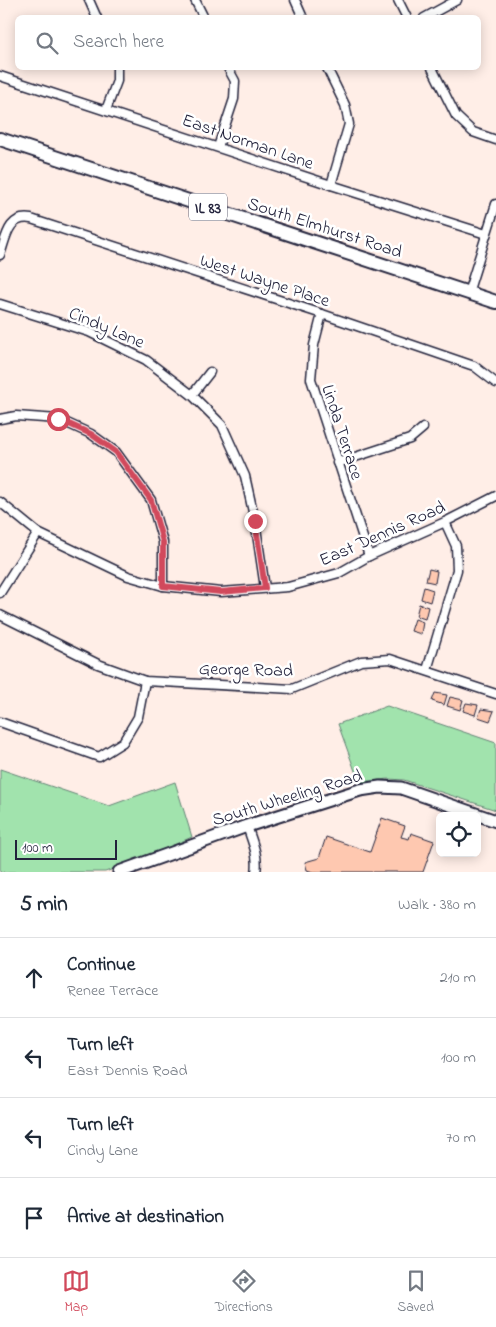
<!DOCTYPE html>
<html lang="en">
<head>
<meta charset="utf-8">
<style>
	:root { --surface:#fff; --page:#f6f6f7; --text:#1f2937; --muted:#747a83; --line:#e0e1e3; --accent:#d1495b }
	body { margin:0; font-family:"Indie Flower",sans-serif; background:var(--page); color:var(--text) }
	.controls { position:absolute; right:15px; bottom:15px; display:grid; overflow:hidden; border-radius:8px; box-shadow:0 2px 12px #0003 }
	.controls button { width:45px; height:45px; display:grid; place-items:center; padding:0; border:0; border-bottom:1px solid var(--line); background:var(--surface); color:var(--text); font:25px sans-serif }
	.scale { position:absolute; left:15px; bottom:12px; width:102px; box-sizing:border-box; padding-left:5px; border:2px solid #22223b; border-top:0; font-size:14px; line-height:18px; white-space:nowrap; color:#22223b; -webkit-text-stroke:4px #fff; paint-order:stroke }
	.stop { position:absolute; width:15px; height:15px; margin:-11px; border:4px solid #d1495b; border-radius:50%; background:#fff }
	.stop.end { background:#d1495b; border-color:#fff; box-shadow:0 1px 5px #0008 }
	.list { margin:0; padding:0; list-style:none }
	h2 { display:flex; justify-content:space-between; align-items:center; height:65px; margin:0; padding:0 20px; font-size:21px }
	h2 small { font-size:16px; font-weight:400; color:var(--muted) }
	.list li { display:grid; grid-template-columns:32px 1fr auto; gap:15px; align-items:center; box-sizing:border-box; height:80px; padding:0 20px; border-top:1px solid var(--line) }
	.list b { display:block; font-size:19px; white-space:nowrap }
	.list p { margin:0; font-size:16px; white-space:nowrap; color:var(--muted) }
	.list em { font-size:16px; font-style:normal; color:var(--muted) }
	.icon { flex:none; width:28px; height:28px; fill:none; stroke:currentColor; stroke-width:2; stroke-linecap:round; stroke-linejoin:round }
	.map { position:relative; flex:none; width:496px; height:872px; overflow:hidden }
	.search { position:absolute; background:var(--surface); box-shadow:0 2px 12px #0003; left:15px; right:15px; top:15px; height:55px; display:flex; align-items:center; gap:12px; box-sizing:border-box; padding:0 18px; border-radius:8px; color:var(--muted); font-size:19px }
	.sheet { height:385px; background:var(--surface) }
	nav { display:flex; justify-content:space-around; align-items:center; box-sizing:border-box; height:70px; border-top:1px solid var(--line); background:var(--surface); font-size:14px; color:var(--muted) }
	nav a { display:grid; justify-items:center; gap:2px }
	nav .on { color:var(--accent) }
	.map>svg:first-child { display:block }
	.green { fill:#a1e3ad; stroke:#628274 }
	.building { fill:#fec8b0; stroke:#22223b }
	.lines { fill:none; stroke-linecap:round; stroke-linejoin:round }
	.street-casing { stroke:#22223b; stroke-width:11 }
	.secondary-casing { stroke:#22223b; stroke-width:15 }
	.primary-casing { stroke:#22223b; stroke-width:16 }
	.street { stroke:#fff; stroke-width:8 }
	.secondary { stroke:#fff; stroke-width:11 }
	.primary { stroke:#fff; stroke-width:12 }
	.route { stroke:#d1495b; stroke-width:6 }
	.labels { text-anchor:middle; stroke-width:5; stroke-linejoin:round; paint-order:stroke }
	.shield { fill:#fff; stroke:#646476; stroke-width:1 }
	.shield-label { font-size:16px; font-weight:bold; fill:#22223b }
	.street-label { font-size:18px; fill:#22223b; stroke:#fff }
</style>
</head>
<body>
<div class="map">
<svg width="496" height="872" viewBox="0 0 496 872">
	<rect width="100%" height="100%" fill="#ffeee7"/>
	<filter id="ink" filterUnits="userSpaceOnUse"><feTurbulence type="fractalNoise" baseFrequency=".02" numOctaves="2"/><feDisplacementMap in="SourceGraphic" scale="10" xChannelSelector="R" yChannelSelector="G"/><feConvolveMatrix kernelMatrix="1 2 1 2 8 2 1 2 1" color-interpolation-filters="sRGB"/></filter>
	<g filter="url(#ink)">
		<g class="green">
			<polygon points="387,706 496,743 496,810 404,780 389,779 359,782 338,724"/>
			<polygon points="0,769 109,806 175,782 192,837 139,860 105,872 0,872"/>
		</g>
		<g class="building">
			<polygon points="429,569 437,571 435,583 426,581"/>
			<polygon points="424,587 433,590 430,602 421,599"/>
			<polygon points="419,604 428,607 425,619 416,616"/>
			<polygon points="415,619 423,622 421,634 411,631"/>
			<polygon points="435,693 447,695 444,705 432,701"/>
			<polygon points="450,697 463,700 460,710 447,706"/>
			<polygon points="466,703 478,705 475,715 463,711"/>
			<polygon points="481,709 494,711 490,721 478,717"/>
			<polygon points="382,818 405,826 401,837 409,839 411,833 434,841 423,872 313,872 307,870 305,862 319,858 326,837 370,852"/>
		</g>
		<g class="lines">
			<defs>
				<g id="street">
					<polyline points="89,0 97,18"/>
					<polyline points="195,0 204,18"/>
					<polyline points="295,0 303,18"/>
					<polyline points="398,0 407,18"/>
					<polyline points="424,18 457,0"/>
					<polyline points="327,68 345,105 349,124 331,185"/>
					<polyline points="432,68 456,116 473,132 496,140"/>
					<polyline points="0,76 331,185 486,234"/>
					<polyline points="106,110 117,81 117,68"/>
					<polyline points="218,147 234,99 235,81 228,68"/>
					<path d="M 0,255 C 6,238 8,215 31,219 L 322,314 L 474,366 L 496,383"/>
					<polyline points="468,293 496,204"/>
					<polyline points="0,304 89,332 146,360 192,395 222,425 245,476 255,521 265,588"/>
					<polyline points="322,314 314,345 311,379 369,556"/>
					<polyline points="192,395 210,372"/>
					<polyline points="0,419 16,416 58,419 91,434 116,452 151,500 163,542 163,586"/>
					<polyline points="337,463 410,439 423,428"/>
					<polyline points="0,502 38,533 128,576 163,586 221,592 288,587 339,573 369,556 445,522 496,496"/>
					<polyline points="0,593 38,533"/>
					<polyline points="0,615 98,664 145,681 292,689 361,661 390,659 496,694"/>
					<polyline points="427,670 457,570 456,546 445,522"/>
					<polyline points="0,722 99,757 123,742 138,717 145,681"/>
					<path d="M 247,826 C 252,841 259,856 256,872"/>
				</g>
				<polyline id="secondary" points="119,872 247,826 360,790 380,787 401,788 496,821"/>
				<polyline id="primary" points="0,139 496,302"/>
			</defs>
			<use href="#street" class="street-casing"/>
			<use href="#secondary" class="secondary-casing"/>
			<use href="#primary" class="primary-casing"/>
			<use href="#street" class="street"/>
			<use href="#secondary" class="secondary"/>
			<use href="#primary" class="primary"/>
		</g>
	</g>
	<g class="lines" filter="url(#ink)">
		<polyline class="route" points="58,419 91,434 116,452 151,500 163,542 163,586 221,592 265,588 255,521"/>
	</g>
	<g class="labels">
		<rect class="shield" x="189" y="193.5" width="38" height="27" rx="4"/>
		<g class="shield-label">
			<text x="208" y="213">IL 83</text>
		</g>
		<g class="street-label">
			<text transform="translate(248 141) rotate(19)" y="6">East Norman Lane</text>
			<text transform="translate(325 227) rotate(18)" y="6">South Elmhurst Road</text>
			<text transform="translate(265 280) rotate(18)" y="6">West Wayne Place</text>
			<text transform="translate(107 327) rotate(23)" y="6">Cindy Lane</text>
			<text transform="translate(343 432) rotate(72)" y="6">Linda Terrace</text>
			<text transform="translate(382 533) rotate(-24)" y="6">East Dennis Road</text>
			<text transform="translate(246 669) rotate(1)" y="6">George Road</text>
			<text transform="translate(287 797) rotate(-17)" y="6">South Wheeling Road</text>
		</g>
	</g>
</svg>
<div class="controls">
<button><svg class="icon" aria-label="locate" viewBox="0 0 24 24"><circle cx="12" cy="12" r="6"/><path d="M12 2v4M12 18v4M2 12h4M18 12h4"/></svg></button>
</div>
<div class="scale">100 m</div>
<div class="stop" style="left:58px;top:419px"></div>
<div class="stop end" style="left:255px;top:521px"></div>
<div class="search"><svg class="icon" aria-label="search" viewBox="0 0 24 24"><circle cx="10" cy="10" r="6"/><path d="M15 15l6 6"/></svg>Search here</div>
</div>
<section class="sheet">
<h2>5 min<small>Walk · 380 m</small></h2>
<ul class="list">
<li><svg class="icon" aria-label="ahead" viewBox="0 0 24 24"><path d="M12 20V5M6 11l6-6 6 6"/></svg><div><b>Continue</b><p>Renee Terrace</p></div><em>210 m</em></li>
<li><svg class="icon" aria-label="left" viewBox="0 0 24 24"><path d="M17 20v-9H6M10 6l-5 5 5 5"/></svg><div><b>Turn left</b><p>East Dennis Road</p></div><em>100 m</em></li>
<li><svg class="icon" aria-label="left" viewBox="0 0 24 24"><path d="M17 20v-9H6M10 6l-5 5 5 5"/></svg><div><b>Turn left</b><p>Cindy Lane</p></div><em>70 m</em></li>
<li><svg class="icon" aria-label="arrive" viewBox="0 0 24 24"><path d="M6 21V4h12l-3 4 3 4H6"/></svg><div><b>Arrive at destination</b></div></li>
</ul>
</section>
<nav>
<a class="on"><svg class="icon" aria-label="map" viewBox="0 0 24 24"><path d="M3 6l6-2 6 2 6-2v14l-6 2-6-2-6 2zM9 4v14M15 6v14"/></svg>Map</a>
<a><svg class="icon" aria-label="directions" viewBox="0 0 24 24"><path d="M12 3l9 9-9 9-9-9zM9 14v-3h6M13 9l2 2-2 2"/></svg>Directions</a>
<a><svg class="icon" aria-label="saved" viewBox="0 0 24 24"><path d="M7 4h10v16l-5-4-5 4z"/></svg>Saved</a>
</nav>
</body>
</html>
